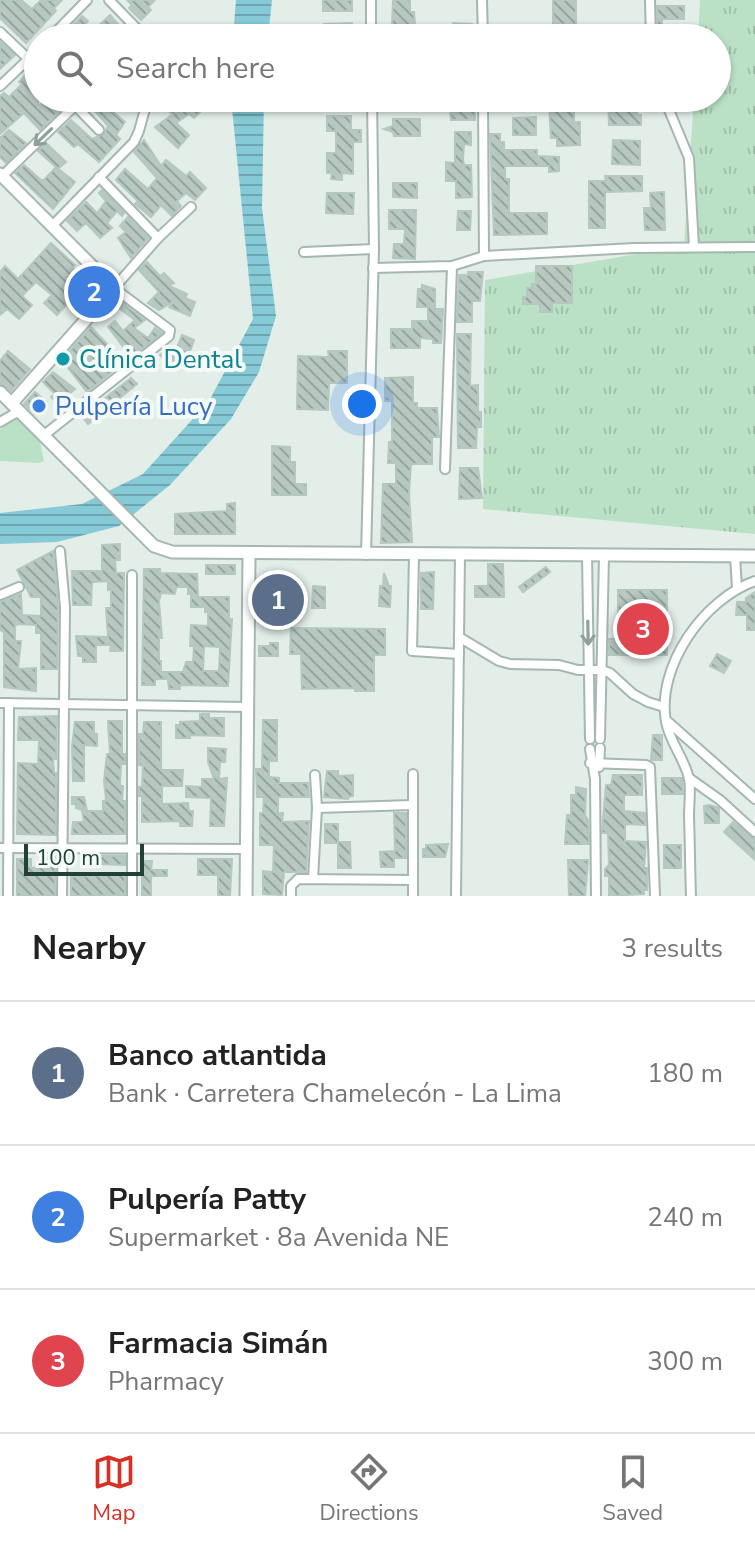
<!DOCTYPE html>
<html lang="en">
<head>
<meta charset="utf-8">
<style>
	:root { --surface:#fff; --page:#f2f2f2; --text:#222; --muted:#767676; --line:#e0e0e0; --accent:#d93025 }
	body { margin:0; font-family:"Nunito Sans",sans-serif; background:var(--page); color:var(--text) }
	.scale { position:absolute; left:24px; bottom:20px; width:120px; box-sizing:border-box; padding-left:8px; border:4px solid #214138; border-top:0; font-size:22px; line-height:28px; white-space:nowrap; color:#214138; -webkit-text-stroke:6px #f4faf7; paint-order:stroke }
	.you { position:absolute; left:362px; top:404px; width:28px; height:28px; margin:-20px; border:6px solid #fff; border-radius:50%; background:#1a73e8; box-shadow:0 0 0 12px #1a73e833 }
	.badge { display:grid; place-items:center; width:52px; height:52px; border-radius:50%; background:var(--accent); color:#fff; font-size:26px; font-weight:700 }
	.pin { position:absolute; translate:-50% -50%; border:4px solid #fff; box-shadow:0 2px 8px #0006 }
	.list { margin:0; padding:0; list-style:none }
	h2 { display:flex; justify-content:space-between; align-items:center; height:104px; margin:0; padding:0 32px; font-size:34px }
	h2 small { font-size:26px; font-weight:400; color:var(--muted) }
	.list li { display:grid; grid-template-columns:52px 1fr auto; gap:24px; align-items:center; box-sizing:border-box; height:144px; padding:0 32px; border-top:2px solid var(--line) }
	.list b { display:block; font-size:30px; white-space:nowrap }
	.list p { margin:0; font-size:26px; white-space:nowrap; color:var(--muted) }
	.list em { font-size:26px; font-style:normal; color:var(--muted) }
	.icon { flex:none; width:44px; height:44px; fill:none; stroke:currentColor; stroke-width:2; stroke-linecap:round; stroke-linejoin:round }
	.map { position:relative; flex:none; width:755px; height:896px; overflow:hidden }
	.search { position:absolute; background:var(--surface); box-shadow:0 2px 6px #0004; left:24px; right:24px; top:24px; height:88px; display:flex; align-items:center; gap:20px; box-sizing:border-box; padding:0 28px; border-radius:44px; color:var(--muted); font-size:30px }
	.sheet { height:536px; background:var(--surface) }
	nav { display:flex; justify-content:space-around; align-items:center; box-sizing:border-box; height:112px; border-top:2px solid var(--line); background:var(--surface); font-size:22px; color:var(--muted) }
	nav a { display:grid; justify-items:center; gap:4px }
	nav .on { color:var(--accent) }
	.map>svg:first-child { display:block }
	.grass { fill:url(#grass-tufts) }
	.green { fill:#bae1c5 }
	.water { fill:url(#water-rules) }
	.building { fill:url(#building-back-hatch); stroke:#b4c8c0; stroke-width:2; fill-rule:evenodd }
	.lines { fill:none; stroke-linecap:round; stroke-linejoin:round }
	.minor-casing { stroke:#a5b7b0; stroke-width:12 }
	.tertiary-casing { stroke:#a5b7b0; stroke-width:15 }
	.minor { stroke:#fff; stroke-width:8 }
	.tertiary { stroke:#fff; stroke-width:11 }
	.oneway { stroke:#90a09c }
	.culture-dot { fill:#0f9aa8; stroke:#f4faf7; stroke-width:3 }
	.shop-dot { fill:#3f7fe0; stroke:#f4faf7; stroke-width:3 }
	.labels { text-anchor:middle; stroke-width:8; stroke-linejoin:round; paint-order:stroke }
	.culture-label { font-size:26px; fill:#0d838f; stroke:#f4faf7; text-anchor:start }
	.shop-label { font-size:26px; fill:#366cbe; stroke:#f4faf7; text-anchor:start }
</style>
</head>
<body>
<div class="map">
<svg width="755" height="896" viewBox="0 0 755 896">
	<defs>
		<pattern id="grass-tufts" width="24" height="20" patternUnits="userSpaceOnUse" patternTransform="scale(2)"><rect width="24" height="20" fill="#bae1c5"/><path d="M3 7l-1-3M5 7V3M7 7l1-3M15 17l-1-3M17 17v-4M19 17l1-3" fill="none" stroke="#a0c2aa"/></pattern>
		<pattern id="water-rules" width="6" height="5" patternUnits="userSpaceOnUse" patternTransform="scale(2)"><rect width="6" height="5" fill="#86cad7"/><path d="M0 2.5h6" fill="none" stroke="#6da6af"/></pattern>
		<pattern id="building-back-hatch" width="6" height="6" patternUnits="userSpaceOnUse" patternTransform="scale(2)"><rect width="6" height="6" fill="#b8c9c2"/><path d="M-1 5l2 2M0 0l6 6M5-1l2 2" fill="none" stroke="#95a59f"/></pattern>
	</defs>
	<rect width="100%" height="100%" fill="#e3eee9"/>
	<polygon class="grass" points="700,0 755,0 755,534 483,509 485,280 684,246 694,98 717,98 717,38 698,38"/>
	<polygon class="green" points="18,416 39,437 44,461 39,463 0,461 0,429"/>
	<g class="water">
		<polygon points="236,0 272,0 268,38 233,38"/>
		<polygon points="231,98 264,98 262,208 276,316 259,372 231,419 170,485 119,526 57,542 0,544 0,513 82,504 143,474 209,401 253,319"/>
	</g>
	<g class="building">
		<polygon points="0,0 21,0 32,9 41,0 62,0 54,8 56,11 26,43 0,18"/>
		<polygon points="127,0 155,0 148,7 151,10 141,20 129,8 132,5"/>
		<rect x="323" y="0" width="29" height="11"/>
		<polygon points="393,0 410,0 410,12 414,12 415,25 392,26"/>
		<polygon points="553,0 576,0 576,25 553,24"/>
		<polygon points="657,6 684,6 684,19 662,19 662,38 658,38"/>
		<polygon points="110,15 124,31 127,29 132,33 129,36 132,38 86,38"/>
		<polygon points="82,16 88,21 77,33 81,38 61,38"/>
		<polygon points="352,23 353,38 324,38 324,24"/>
		<polygon points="453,23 472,24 472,36 452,35"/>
		<polygon points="0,42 15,55 0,69"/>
		<polygon points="26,74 38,85 38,107 47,98 56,98 64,107 40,130 24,113 0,134 0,96 4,93 9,97 22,84 19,82"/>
		<polygon points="90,98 124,98 112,111 125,122 116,135 120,139 99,162 78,144 74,147 58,132 71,120 92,139 104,134 108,126 95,111 98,108"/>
		<polygon points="162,98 173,101 175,98 183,98 201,111 194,118 189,114 176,123 189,135 178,148 155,127 173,114 163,108 153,108 154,101 159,103"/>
		<polygon points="449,98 471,98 471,108 475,108 475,120 451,120"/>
		<polygon points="608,98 627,98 627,111 637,111 637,115 641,115 641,125 609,125"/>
		<polygon points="549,105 574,105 574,122 580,122 580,145 557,146 557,138 551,138"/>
		<polygon points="327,116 351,116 351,130 361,130 361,142 353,142 353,174 342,173 342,180 331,179 332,173 327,173 327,153 336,153 336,131 327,131"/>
		<polygon points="536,117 536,135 513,135 513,118"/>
		<polygon points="393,119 420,119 420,136 394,136 393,132 384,129 393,126"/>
		<polygon points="9,130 26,143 6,163 0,157 0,138"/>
		<polygon points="455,132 471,132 471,145 464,144 463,159 464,165 471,165 472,197 456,198 456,181 446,181 446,162 455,163"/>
		<polygon points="490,134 500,134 500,142 504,142 504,150 537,150 537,156 559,157 559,171 549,172 549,166 505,166 505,179 509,179 509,213 547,213 547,234 494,235"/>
		<polygon points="144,140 161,166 166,160 186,176 190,172 206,188 195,200 186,193 177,201 181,206 172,216 161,205 151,217 135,204 138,201 116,180 125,169 148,189 157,178 134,152"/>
		<polygon points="613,140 640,141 640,165 612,164"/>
		<polygon points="46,143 66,162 58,169 38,151"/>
		<polygon points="24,165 41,180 44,180 56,167 75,182 53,209 15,173"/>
		<polygon points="605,176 642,176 642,191 605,192 605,228 589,228 589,181 606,181"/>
		<polygon points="393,183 417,183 417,198 393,197"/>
		<polygon points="102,190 124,213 122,216 117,211 107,223 112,228 100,238 86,223 77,231 67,221 86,202 97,213 106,201 99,193"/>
		<polygon points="664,192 665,230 645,230 644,208 651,208 650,193"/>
		<polygon points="327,193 354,193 353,214 326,213"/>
		<polygon points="389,210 416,210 415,259 393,258 394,244 404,244 405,229 389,229"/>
		<polygon points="458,211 471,211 470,230 457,230"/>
		<polygon points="128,217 148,238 131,258 118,238 126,232 120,226"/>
		<polygon points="51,243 75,265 72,268 90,279 88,286 96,296 81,313 69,302 57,315 44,303 52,295 36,282 22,296 32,305 19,319 7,309 0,315 0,272 5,266 18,279"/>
		<polygon points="147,262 160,276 164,273 174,283 169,286 187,294 185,298 195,302 190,316 169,307 174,301 159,310 148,303 159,292 139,270"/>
		<polygon points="536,266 572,266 572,303 552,303 552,312 540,312 540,304 523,304 523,297 527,297 527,288 532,288 532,284 536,284"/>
		<polygon points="468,272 483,272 480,301 472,301 472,322 457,322 459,275 468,275"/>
		<polygon points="422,285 435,289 435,309 443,309 441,343 433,343 433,339 420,338 420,348 391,348 391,329 412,329 412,321 428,321 428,307 417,307 418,289 422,289"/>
		<polygon points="116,298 145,320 134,328 148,338 155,328 162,333 131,357 108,327 115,321 123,331 135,320 112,303"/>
		<polygon points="91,327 124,362 87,392 62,360"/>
		<polygon points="457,334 471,334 470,386 478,385 478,412 481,412 481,427 477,427 476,448 458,448"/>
		<polygon points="182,335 194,340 188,357 168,371 170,367 160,355 170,348 174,355"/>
		<polygon points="8,351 30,369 11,391 0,384 0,361"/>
		<polygon points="328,351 347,351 347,383 329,383 328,410 297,409 298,356 329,357"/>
		<polygon points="53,372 75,389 57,404 51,397 55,394 43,382"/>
		<polygon points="413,377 413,403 417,403 417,408 437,408 439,437 432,437 432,464 411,464 409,493 412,542 381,543 383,484 396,484 396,463 388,463 389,442 392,442 392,401 385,401 385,378"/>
		<polygon points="131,378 137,384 88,424 82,416"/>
		<polygon points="35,392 47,402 35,414 24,404"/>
		<polygon points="272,446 290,447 290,462 295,462 295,484 306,484 306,495 272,495"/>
		<polygon points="460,468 478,468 482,498 459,499"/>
		<polygon points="235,503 235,534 175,534 175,514 227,511 227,504"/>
		<polygon points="120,544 120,560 115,560 116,573 124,573 123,651 110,651 111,645 96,645 96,662 83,662 83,656 78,656 76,636 108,637 106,608 111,608 111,589 108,590 108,581 92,582 91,605 73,605 72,571 102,571 102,545"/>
		<polygon points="53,551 58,605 57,669 41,669 41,633 36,633 36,625 18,624 15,626 15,641 21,641 18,669 36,668 36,691 4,687 4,632 0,630 0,602 21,594 22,615 41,616 41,597 31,597 17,570"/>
		<polygon points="488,564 503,564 504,597 475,597 475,586 488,586"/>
		<rect x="206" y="565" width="29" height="9"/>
		<polygon points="546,567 550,572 523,592 519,587"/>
		<path d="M 144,569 L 160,569 L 160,573 L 197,574 L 198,597 L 229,597 L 229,619 L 232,619 L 228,686 L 180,685 L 180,689 L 169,689 L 168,679 L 155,679 L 155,685 L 142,685 ZM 176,587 L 188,587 L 188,594 L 191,594 L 191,607 L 205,607 L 205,612 L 208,612 L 208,626 L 191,625 L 190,646 L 194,646 L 193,662 L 186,662 L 183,672 L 161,672 L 161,661 L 159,661 L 159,638 L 162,638 L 159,601 L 161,593 L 175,594 ZM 204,646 L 220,647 L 219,671 L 203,671 Z"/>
		<polygon points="434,572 433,609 421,609 421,573"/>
		<polygon points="384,573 389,586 391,586 390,607 379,606 380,586 383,586"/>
		<polygon points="313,586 325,587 325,608 312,608"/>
		<polygon points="275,587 292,587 290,621 278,621 279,610 263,609 263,590 275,590"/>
		<polygon points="618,590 667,590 667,655 609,655 609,639 618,639"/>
		<polygon points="755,592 755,630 747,630 747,615 736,615 737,602 746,602 746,598"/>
		<polygon points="291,628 385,629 385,655 374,655 374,691 355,691 355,688 302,689 301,654 290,654"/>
		<polygon points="270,643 278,643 278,656 259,656 259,646 270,646"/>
		<polygon points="717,654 731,661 724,673 710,666"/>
		<polygon points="200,714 209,714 209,718 224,718 224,736 190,735 190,738 176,738 176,725 180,725 180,722 200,721"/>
		<polygon points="57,716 56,759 53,759 54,773 56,773 56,835 17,834 18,763 38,764 39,740 18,740 19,717"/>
		<polygon points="263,720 277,720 277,761 269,761 269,777 279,778 279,783 308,783 309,797 278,797 278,813 283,813 282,822 309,821 306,872 284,872 282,895 263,894 263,871 273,872 274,845 260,845 260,813 263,813 264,797 257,797 256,769 262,769"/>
		<polygon points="108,721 122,721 122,754 125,754 125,764 121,764 120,786 123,786 122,801 125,801 125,834 72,834 73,822 84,822 82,810 76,808 76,804 72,804 72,797 84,797 87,811 103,811 103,801 106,801 104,781 107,754 110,754"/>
		<polygon points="75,722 94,722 94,734 97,734 97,746 84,745 84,781 73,781 72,746"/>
		<polygon points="144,722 161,722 161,770 183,770 182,786 162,786 162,804 188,803 189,811 193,811 192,826 180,826 180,821 142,822 142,796 139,796 139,787 142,787 143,766 139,765 139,734 143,734"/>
		<polygon points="653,735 662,735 662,760 651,760"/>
		<polygon points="208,748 226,749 225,762 220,762 219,779 227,778 224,826 210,826 211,798 186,797 186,786 202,787 202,779 214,779 208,762"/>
		<polygon points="327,771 338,771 338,776 353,775 353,796 348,797 348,799 324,797"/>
		<polygon points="613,775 642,775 642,795 624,795 624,811 645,813 645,825 625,824 625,841 646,842 644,868 647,868 647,890 644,890 644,894 609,896 609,876 605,876 605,869 609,865 608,833 602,833 603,820 606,785 611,785"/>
		<polygon points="662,778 682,778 683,794 662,794"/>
		<polygon points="576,787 586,789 585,815 588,820 589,844 565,844 567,815 571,815 571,795 576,795"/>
		<polygon points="709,805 719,808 719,823 705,823 704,806"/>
		<polygon points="394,813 406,813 406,858 394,858 394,867 381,867 380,852 395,851"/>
		<polygon points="733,822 755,839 755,860 724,832"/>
		<rect x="325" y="824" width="13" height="19"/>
		<polygon points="338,842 350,842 351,868 338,868"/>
		<polygon points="448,844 445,857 423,857 423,849 426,849 426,845"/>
		<rect x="664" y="845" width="17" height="23"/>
		<polygon points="97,856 125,856 125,865 97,864"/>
		<polygon points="55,857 55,896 17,896 17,859 31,859 31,868 44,867 43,858"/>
		<polygon points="198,859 232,859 230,896 218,896 218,875 198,875"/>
		<polygon points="568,860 588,860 585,896 569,896"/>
		<polygon points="142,861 152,861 151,870 167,870 167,876 151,876 151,896 142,896"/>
		<polygon points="125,874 125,895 71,896 71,877"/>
	</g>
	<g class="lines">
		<defs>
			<g id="minor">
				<polyline points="109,0 146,38"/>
				<polyline points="371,0 371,38"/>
				<polyline points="482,0 483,38"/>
				<polyline points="650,0 651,38"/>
				<polyline points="0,32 38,68"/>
				<polyline points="50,38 87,0"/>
				<polyline points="0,86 38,50"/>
				<polyline points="68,98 99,130"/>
				<polyline points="483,98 484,256"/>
				<polyline points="664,98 689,158 694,247"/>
				<polyline points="99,177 158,238"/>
				<polyline points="0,178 83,98"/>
				<polyline points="52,226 134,142 139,131 148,98"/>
				<polyline points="304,252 374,249"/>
				<polyline points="373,268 452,266 484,256 634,248 755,247"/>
				<polyline points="0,422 19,411"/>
				<polyline points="43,436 169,336 170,330 114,288 158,238 191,207"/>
				<polyline points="445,469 452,266"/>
				<polyline points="60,551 65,607 62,896"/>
				<polyline points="366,555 374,249 372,98"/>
				<polyline points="414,555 412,651 459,654"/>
				<polyline points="587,555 590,739"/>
				<polyline points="735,556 737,588"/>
				<polyline points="0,595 19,587"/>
				<polyline points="459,637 499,661 510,664 559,665 578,670 602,670 610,673 633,694 648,702 664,707"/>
				<polyline points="0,703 246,707"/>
				<polyline points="666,720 755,799"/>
				<polyline points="600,739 604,555"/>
				<polyline points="590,749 595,779 596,896"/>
				<polyline points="590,763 646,765 650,767 655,896"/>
				<polyline points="599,767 600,748"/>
				<polyline points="413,774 413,896"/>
				<polyline points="689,778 720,800 755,832"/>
				<polyline points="317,808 412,805"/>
				<polyline points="0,848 246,849"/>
				<polyline points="313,879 317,808 315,775"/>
				<polyline points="8,896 9,703"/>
				<polyline points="132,896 132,575"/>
				<polyline points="291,896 291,886 298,879 413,880"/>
				<polyline points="456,896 460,555"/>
				<path d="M 691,896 C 690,869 690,843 689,816 C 689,804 691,790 689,779 C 685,759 670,743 666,722 C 656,666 704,599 755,581"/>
			</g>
			<g id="tertiary">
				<polyline points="0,174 114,288 12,403"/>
				<polyline points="0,392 154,546 172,552 755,556"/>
				<polyline points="246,896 249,554"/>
			</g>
		</defs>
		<use href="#minor" class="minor-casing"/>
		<use href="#tertiary" class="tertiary-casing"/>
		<use href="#minor" class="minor"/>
		<use href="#tertiary" class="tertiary"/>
	</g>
	<defs><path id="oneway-shaft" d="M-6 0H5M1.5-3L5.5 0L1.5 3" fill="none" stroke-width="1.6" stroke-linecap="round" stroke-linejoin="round" transform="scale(2)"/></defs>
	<g class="oneway">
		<use href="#oneway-shaft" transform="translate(43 137) rotate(136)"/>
		<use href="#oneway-shaft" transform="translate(588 633) rotate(89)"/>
	</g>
	<circle class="culture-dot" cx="63" cy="359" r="8"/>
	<circle class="shop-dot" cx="39" cy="406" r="8"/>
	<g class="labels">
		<g class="culture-label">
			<text x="79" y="368">Clínica Dental</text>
		</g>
		<g class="shop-label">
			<text x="55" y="415">Pulpería Lucy</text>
		</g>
	</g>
</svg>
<div class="scale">100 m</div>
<div class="you"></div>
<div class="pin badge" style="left:278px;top:600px;background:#5c6f8a">1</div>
<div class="pin badge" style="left:94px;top:292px;background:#3f7fe0">2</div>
<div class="pin badge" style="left:643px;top:629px;background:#e0444e">3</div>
<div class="search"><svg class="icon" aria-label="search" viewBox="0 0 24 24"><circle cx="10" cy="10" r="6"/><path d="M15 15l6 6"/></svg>Search here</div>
</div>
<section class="sheet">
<h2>Nearby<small>3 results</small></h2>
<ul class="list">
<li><span class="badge" style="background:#5c6f8a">1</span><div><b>Banco atlantida</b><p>Bank · Carretera Chamelecón - La Lima</p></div><em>180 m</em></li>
<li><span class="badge" style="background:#3f7fe0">2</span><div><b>Pulpería Patty</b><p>Supermarket · 8a Avenida NE</p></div><em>240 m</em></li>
<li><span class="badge" style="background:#e0444e">3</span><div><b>Farmacia Simán</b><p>Pharmacy</p></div><em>300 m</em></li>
</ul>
</section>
<nav>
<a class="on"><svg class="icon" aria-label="map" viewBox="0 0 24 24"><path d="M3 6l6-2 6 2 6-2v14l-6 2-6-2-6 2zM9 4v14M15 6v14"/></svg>Map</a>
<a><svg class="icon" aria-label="directions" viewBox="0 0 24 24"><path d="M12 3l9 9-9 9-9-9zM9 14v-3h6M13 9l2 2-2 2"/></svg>Directions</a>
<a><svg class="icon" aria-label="saved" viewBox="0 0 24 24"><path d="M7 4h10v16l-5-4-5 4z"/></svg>Saved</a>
</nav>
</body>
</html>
